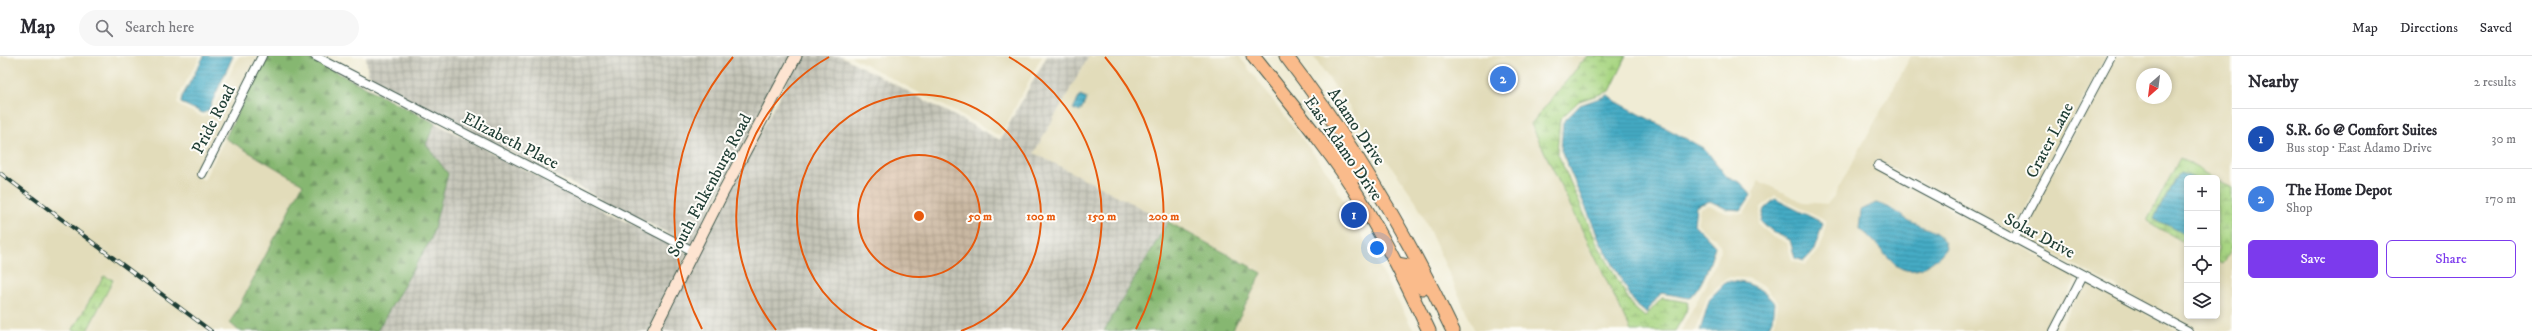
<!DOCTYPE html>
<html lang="en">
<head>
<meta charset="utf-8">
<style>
	:root { --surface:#fff; --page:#f7f7f7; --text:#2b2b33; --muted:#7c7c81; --line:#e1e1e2; --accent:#7c3aed }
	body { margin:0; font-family:"IM FELL DW Pica",serif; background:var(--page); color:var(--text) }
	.controls { position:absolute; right:12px; bottom:12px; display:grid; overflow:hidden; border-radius:6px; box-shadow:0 2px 6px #0003 }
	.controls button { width:36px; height:36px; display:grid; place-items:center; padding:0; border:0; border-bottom:1px solid var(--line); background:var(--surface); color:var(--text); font:20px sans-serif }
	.compass { position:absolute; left:2136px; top:12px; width:36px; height:36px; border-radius:50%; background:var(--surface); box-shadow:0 2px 6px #0003; rotate:208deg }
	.you { position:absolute; left:1377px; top:192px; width:14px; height:14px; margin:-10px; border:3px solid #fff; border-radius:50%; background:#1a73e8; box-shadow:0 0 0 6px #1a73e833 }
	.badge { display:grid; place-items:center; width:26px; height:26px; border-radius:50%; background:var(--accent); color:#fff; font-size:13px; font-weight:700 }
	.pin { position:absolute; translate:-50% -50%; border:2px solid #fff; box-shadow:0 1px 4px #0006 }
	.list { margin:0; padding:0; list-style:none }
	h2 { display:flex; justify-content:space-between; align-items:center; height:52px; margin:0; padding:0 16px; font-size:17px }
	h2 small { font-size:13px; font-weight:400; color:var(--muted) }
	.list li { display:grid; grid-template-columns:26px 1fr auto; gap:12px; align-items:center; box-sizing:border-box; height:60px; padding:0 16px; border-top:1px solid var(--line) }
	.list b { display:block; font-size:15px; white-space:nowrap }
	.list p { margin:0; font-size:13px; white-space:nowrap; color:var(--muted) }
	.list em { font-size:13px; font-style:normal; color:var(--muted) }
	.actions { display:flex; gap:8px; padding:12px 16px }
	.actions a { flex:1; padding:9px 0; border:1px solid var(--accent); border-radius:6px; text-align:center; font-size:14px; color:var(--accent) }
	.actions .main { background:var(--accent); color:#fff }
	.icon { flex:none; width:22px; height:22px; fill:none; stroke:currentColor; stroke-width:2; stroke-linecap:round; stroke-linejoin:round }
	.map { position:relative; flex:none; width:2232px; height:275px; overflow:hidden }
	header { display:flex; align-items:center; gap:24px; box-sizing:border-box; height:56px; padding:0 20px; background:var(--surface); border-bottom:1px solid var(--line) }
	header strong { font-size:19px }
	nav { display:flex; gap:22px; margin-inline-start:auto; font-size:14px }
	.search { width:280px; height:36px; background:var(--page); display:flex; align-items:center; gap:10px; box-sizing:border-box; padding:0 14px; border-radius:22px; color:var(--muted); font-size:15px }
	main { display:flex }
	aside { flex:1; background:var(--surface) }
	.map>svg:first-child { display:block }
	.built { fill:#e2dcba; fill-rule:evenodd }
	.industrial { fill:url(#industrial-grid) }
	.forest { fill:url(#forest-firs); stroke:#527a52 }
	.wetland { fill:url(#wetland-marsh); stroke:#648a5c }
	.water { fill:url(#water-rules); stroke:#32747c }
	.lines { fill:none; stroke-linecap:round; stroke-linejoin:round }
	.street-casing { stroke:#3e574c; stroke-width:10 }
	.secondary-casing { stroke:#3e574c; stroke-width:13 }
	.primary-casing { stroke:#3e574c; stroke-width:15 }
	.street { stroke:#fff; stroke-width:8 }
	.secondary { stroke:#fde4d1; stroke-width:11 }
	.primary { stroke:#fabb8b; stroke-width:13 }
	.rail-casing { stroke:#1f3d34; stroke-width:4 }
	.rail { stroke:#fdfcf7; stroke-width:2.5; stroke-dasharray:8; stroke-linecap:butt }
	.ring { fill:none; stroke:#e8590c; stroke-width:2 }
	.labels { text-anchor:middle; stroke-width:4; stroke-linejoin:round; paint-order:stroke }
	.street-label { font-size:17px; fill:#1f3d34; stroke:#fdfcf7 }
	.centre { fill:#e8590c; stroke:#fdfcf7; stroke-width:2 }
	.ring-label { font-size:12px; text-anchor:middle; font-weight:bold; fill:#e8590c; stroke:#fdfcf7; stroke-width:4; stroke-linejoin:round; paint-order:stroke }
</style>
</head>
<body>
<header>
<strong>Map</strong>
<div class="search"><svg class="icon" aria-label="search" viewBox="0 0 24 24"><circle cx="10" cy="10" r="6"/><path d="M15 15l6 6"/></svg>Search here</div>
<nav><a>Map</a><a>Directions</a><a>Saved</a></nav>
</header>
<main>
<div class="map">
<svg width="2232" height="275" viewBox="0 0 2232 275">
	<defs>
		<pattern id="industrial-grid" width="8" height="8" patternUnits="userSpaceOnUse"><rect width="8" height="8" fill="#c5c5b8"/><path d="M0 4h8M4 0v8" fill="none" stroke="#9fa196"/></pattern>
		<pattern id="forest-firs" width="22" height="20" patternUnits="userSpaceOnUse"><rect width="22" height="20" fill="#86b771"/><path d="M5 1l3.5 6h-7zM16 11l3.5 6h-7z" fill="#6d965e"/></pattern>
		<pattern id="wetland-marsh" width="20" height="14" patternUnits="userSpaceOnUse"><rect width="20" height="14" fill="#a9d683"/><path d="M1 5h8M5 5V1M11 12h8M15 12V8" fill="none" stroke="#89af6c"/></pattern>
		<pattern id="water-rules" width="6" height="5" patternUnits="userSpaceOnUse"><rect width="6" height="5" fill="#45abc5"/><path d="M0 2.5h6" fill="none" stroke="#398ca1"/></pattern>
	</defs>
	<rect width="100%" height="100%" fill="#fdfcf7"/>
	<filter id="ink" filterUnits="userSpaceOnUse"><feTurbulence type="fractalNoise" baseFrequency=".025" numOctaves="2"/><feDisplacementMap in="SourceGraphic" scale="8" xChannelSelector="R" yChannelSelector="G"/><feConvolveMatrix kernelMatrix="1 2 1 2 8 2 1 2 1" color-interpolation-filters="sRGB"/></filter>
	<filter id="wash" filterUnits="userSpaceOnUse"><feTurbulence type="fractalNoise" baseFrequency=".012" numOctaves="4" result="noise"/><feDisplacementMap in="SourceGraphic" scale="16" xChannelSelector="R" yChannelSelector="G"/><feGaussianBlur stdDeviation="0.9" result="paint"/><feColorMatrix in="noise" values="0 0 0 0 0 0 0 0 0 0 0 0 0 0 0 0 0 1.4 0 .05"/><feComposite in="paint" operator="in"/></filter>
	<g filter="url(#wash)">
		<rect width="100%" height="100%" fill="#f0ecd5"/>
		<g class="built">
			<polygon points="0,0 200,0 179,39 177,47 179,50 203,61 211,56 239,0 257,0 196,120 204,124 225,82 304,128 230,267 239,275 87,275 113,225 104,220 72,275 0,275"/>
			<polygon points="850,0 1042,0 1000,80"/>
			<polygon points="1089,0 1239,0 1329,118 1414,275 1232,275 1261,217 1034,97"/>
			<polygon points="1313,0 1587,0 1531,68 1631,275 1475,275 1416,145"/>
			<path d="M 1911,0 L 2106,0 L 2013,176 L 1876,103 L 1872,111 L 2077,221 L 2050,275 L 1771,275 L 1775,266 L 1777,245 L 1766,232 L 1748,222 L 1728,221 L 1707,240 L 1696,275 L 1681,275 L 1711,218 L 1721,191 L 1716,182 L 1705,176 L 1697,167 L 1700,152 L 1709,149 L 1726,157 L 1743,158 L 1754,141 L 1753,136 L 1759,125 L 1803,146 L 1827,148 L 1834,140 ZM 1775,139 L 1826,165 L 1824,180 L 1818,195 L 1806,209 L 1792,205 L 1787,187 L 1770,179 L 1758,168 L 1761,151 ZM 1888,149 L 1908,164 L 1924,170 L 1900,212 L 1886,200 L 1870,180 L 1860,174 L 1862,166 Z"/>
			<path d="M 2115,0 L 2232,0 L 2232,132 L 2180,103 L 2147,165 L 2187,188 L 2187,260 L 2217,260 L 2217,205 L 2223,208 L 2232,191 L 2232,275 L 2198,275 L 2020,180 ZM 2142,18 L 2166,18 L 2166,42 L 2142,42 Z"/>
			<polygon points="2084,225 2085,225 2178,275 2059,275"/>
		</g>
		<g class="industrial">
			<polygon points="366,0 791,0 691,189 402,40 368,18"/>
			<polygon points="800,0 841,0 1000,84 1047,0 1089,0 1034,97 1168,166 1104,275 658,275"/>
			<polygon points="435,67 687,197 649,275 377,275 431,183 448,118 426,88"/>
		</g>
		<g class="forest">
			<polygon points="266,0 305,0 435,67 426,88 448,118 431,183 377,275 239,275 230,267 303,128 225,82"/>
			<polygon points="1168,166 1262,217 1232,275 1104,275"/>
		</g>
		<g class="wetland">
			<polygon points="1587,0 1627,0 1610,35 1579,45 1560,63 1557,96 1597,187 1633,251 1645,261 1662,242 1688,246 1686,256 1675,275 1631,275 1531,68"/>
			<polygon points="2180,102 2214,122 2196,122 2180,116 2154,162 2187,180 2187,188 2147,165"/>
			<polygon points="2217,124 2232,132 2232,191 2223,208 2217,205"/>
			<polygon points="104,220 113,224 87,275 72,275"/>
		</g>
		<g class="water">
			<polygon points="204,0 233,0 208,55 203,57 181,47 182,41"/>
			<polygon points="1080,39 1087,42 1080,56 1073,53"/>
			<path d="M 1608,39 L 1617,46 L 1705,93 L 1726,120 L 1740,126 L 1751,139 L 1741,154 L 1727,153 L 1710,145 L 1696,150 L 1694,168 L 1715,190 C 1709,210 1704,227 1690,242 L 1661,237 L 1646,257 L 1635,248 L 1600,185 L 1561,94 L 1563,66 L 1580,49 Z"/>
			<polygon points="2180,116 2196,122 2187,122 2187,180 2154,162"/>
			<polygon points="1775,143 1823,167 1814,194 1804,205 1795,202 1790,184 1773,176 1761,165 1764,153"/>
			<path d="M 1876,147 C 1890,150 1896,157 1908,164 C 1922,172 1943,174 1946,192 C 1940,201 1932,207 1922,212 C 1893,225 1882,186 1859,173 L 1861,154 Z"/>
			<path d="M 1727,225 C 1748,226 1760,230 1774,247 L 1772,264 L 1767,275 L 1700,275 L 1710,242 Z"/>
		</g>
	</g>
	<g filter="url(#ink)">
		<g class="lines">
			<defs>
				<g id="street">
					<polyline points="315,0 693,195"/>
					<polyline points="1878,109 2188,275"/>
					<polyline points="202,118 262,0"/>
					<polyline points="2014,182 2111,0"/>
					<polyline points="2054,275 2083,219"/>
				</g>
				<polyline id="secondary" points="653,275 721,140 796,0"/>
				<g id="primary">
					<path d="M 1253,0 C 1290,47 1329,92 1360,143 C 1386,186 1408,230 1429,275"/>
					<path d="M 1286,0 C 1351,85 1407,178 1453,275"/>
					<polyline points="1330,98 1342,100 1358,120"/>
					<polyline points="1397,208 1408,210 1422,232"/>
				</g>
			</defs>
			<use href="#street" class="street-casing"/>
			<use href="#secondary" class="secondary-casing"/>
			<use href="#primary" class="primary-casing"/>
			<use href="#street" class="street"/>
			<use href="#secondary" class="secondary"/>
			<use href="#primary" class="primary"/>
			<defs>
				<polyline id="rail" points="0,117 211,275"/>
			</defs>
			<use href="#rail" class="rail-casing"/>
			<use href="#rail" class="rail"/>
		</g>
	</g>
	<circle cx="919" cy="160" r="61" fill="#e8590c" fill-opacity=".12"/>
	<g class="ring">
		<circle cx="919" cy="160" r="61"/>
		<path d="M877 275A122 122 0 1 1 961 275"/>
		<path d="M776 274A183 183 0 0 1 829 1M1009 1A183 183 0 0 1 1062 274"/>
		<path d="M702 273A245 245 0 0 1 733 1M1105 1A245 245 0 0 1 1136 273"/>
	</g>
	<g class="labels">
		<g class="street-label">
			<text transform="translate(213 63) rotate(-63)" y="6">Pride Road</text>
			<text transform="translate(1357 70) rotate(56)" y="6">Adamo Drive</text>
			<text transform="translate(511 84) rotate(27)" y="6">Elizabeth Place</text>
			<text transform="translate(2049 84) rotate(-62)" y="6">Crater Lane</text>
			<text transform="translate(1344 92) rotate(55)" y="6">East Adamo Drive</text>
			<text transform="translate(709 129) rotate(-62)" y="6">South Falkenburg Road</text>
			<text transform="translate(2040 179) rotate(28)" y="6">Solar Drive</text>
		</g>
	</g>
	<circle cx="919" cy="160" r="6" class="centre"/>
	<g class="ring-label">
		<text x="980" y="164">50 m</text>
		<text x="1041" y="164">100 m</text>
		<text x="1102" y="164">150 m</text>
		<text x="1164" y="164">200 m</text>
	</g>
</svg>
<div class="controls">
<button>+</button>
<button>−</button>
<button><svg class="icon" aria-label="locate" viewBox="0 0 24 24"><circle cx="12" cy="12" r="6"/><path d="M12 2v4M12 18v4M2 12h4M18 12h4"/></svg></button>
<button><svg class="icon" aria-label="layers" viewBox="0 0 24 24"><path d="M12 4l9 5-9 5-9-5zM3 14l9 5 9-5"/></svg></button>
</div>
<svg class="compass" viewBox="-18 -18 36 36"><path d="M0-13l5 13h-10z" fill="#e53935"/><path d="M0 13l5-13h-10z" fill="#7c7c81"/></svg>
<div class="you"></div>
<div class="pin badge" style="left:1354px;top:159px;background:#1a4fb4">1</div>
<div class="pin badge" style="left:1503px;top:23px;background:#3f7fe0">2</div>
</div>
<aside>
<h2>Nearby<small>2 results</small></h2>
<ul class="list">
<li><span class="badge" style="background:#1a4fb4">1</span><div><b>S.R. 60 @ Comfort Suites</b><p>Bus stop · East Adamo Drive</p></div><em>30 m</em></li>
<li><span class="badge" style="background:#3f7fe0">2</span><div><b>The Home Depot</b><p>Shop</p></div><em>170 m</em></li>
</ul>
<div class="actions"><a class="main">Save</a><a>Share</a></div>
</aside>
</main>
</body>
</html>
